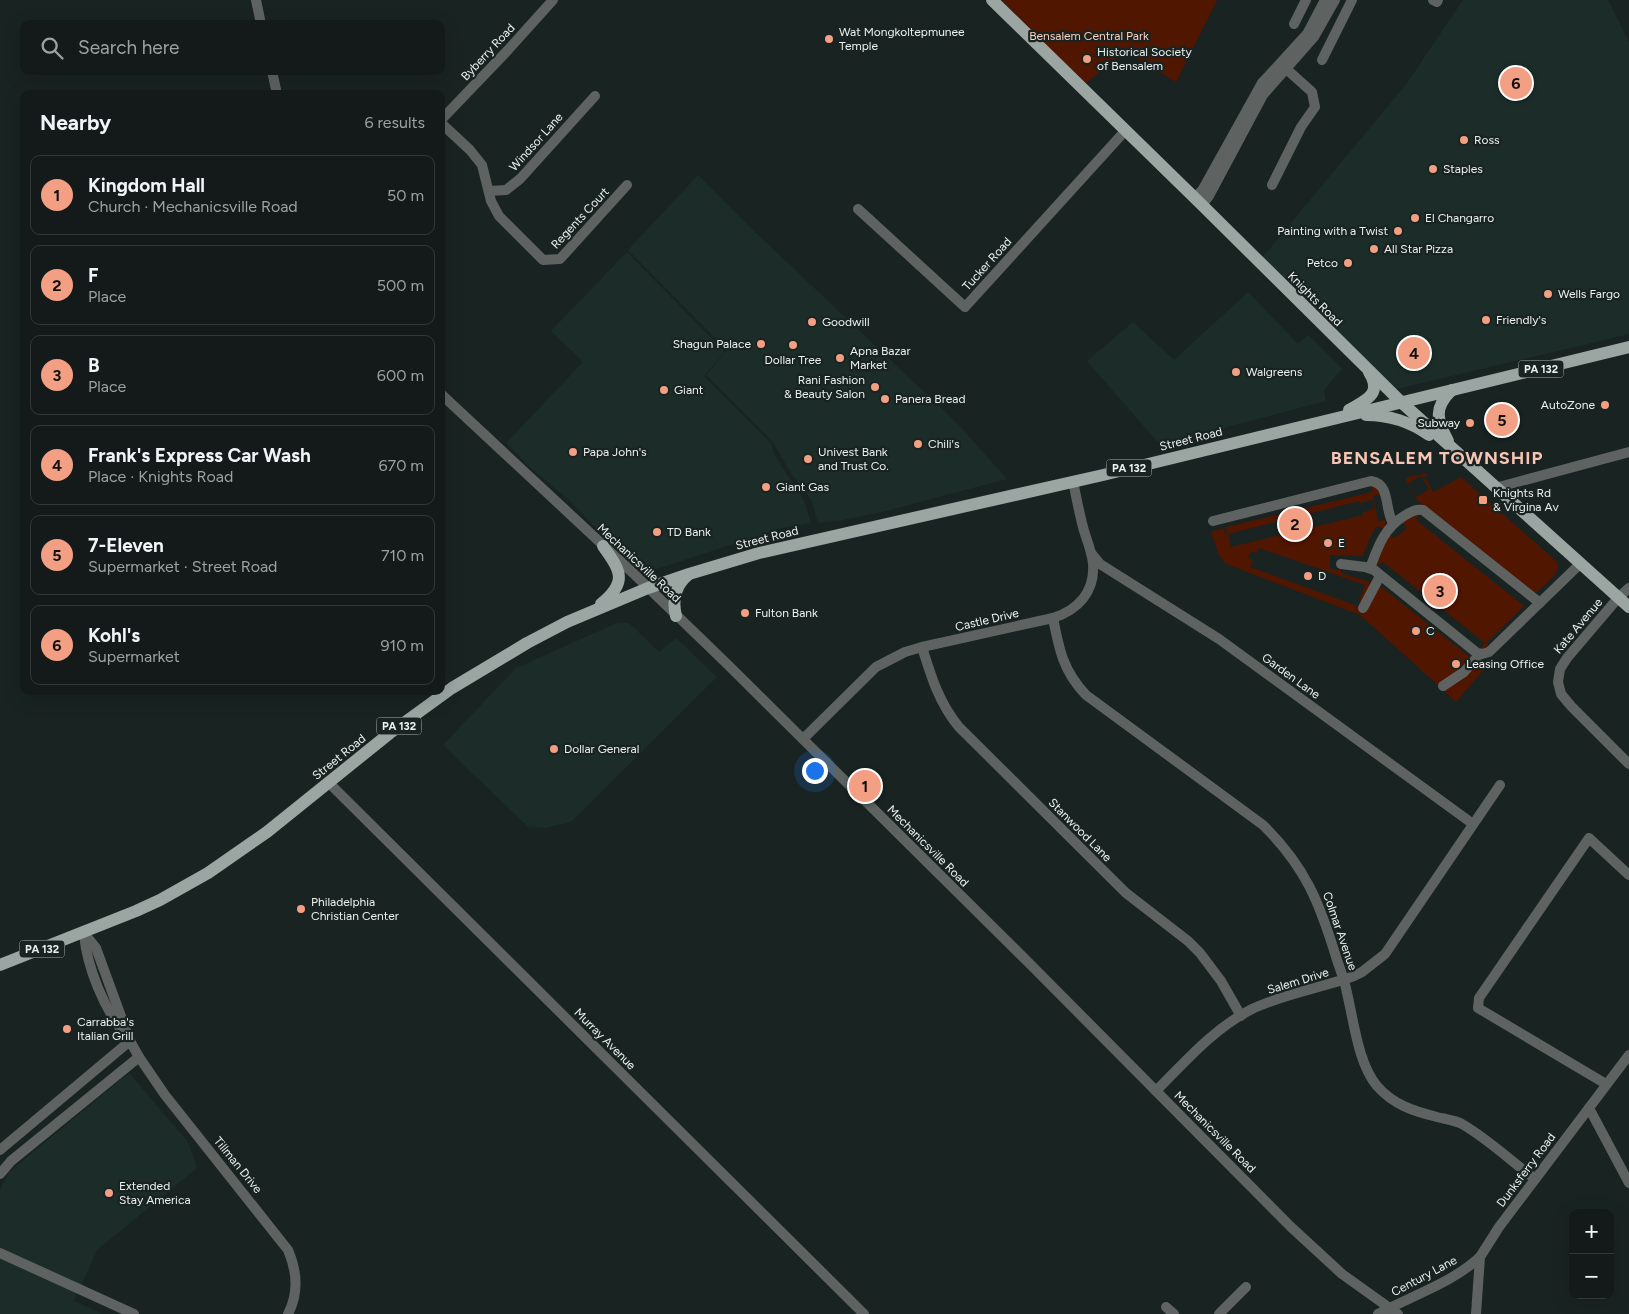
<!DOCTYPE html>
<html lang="en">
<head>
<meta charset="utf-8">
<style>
	:root { --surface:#131a19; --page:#202726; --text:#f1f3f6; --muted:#9da1a2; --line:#323838; --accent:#f39f83 }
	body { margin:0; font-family:Figtree,sans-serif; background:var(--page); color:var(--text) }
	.controls { position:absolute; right:15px; bottom:15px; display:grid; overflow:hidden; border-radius:10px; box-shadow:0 5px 20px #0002 }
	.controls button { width:45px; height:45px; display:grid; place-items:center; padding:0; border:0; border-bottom:1px solid var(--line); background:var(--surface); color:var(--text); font:25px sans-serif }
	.you { position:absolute; left:814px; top:770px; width:18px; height:18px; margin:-12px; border:4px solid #fff; border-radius:50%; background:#1a73e8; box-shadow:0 0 0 8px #1a73e833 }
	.badge { display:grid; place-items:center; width:32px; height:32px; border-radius:50%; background:var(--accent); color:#111; font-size:16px; font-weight:700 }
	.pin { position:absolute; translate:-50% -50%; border:2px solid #fff; box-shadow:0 1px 5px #0006 }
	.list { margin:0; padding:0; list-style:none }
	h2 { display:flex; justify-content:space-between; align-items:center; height:65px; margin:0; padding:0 20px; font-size:21px }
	h2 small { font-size:16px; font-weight:400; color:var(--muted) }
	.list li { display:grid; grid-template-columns:32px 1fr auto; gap:15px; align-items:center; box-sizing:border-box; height:80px; margin:0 10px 10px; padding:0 10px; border:1px solid var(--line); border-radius:10px }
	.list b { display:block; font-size:19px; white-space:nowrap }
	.list p { margin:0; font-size:16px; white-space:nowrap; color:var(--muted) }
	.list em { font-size:16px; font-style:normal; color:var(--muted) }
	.icon { flex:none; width:28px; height:28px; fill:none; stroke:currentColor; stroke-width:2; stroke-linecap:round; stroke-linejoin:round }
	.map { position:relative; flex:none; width:1629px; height:1314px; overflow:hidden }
	.search { position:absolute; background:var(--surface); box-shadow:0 5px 20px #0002; left:20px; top:20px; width:425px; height:55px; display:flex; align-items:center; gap:12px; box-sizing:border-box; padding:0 18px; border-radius:10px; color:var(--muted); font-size:19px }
	.panel { position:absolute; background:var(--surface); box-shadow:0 5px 20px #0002; left:20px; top:90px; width:425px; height:605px; border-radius:10px }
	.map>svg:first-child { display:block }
	.built { fill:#1c2d29 }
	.green { fill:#511600; fill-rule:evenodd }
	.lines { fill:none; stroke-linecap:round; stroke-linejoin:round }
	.minor { stroke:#5e6362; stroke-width:10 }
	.major { stroke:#9ba6a3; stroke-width:12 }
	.poi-dot { fill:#f39f83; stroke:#192321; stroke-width:2 }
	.labels { text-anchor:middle; stroke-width:4.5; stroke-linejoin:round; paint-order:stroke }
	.shield { fill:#192321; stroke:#acb3b1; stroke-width:1 }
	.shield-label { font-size:11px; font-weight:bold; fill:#ebf1ef }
	.poi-label { font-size:12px; fill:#ebf1ef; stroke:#192321; text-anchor:start }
	.park-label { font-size:12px; fill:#ffcebe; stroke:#192321 }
	.street-label { font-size:12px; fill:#ebf1ef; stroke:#192321 }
	.district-label { font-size:18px; font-weight:bold; letter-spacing:1px; fill:#f6c5b5; stroke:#192321 }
</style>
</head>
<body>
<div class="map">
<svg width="1629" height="1314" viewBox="0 0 1629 1314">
	<rect width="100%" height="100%" fill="#192321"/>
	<g class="built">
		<polygon points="1463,0 1608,0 1629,42 1629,334 1397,389 1262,258 1407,83"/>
		<polygon points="698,175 754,231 958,424 1007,479 886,511 843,520 818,523 812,502 804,489 792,475 772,441 706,375 727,350 628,250"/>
		<polygon points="627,252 725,352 704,376 771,443 775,456 804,500 811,523 782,528 648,572 635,567 623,557 569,500 528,466 506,443 583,362 551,331"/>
		<polygon points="1248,292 1298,344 1308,335 1342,369 1324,390 1326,401 1220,429 1219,433 1162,447 1087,361 1133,322 1174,360"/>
		<polygon points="619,622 629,623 659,652 676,638 717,677 571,822 545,828 527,826 443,745 516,668"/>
		<polygon points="129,1073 188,1142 197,1168 97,1250 74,1301 103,1314 0,1314 0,1191 9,1172"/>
	</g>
	<g class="green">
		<polygon points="1002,0 1217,0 1176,82 1125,51 1085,84"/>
		<path d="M 1427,473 L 1428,475 L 1422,478 L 1420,476 L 1408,484 L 1417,497 L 1429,489 L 1423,480 L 1426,479 L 1433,492 L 1461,477 L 1557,562 C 1561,574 1545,584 1537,592 L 1534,592 L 1418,501 L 1406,481 L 1406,479 L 1408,477 Z"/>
		<path d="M 1372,485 L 1380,490 L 1380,494 L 1373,496 L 1378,521 L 1385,520 L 1386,525 L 1384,529 L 1377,526 L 1370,537 L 1363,556 L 1330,555 L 1330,569 L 1341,570 L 1341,573 L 1373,583 L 1363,604 L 1359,602 L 1365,585 L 1262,549 L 1258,548 L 1257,553 L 1251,551 L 1248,558 L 1253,560 L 1250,567 L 1355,605 L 1363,610 L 1379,585 L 1471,658 L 1471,660 L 1439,686 L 1360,615 L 1226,564 L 1219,555 L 1211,532 L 1223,528 L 1225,534 L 1227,534 L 1226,527 L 1372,492 ZM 1373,500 L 1374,509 L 1363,512 L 1363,515 L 1231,547 L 1228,534 L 1360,501 L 1360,503 Z"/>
		<polygon points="1417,514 1419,515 1416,520 1524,606 1486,643 1491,647 1483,650 1481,648 1485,643 1383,562 1377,566 1380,551 1388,534 1395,538 1407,528 1402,523"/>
		<polygon points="1477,663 1484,669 1456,702 1442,689"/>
	</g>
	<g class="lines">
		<g class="minor">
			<polyline points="256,0 261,24"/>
			<polyline points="1433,0 1437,2 1438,0"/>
			<polyline points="1294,24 1306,0"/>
			<polyline points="1322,60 1352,0"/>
			<polyline points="272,71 277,94"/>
			<polyline points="441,120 508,50 553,0"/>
			<polyline points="441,123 470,150 482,165 491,201 499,216 543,260 560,259 627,185"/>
			<polyline points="1272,185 1301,127 1315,107 1312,92 1283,66"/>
			<polyline points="489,191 506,190 520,179 595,96"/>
			<polyline points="1195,198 1203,189 1262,83 1307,34 1325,0"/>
			<polyline points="1202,205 1209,196 1263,95 1314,37 1335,0"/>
			<polyline points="858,209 965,307 1125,131"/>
			<polyline points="441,394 633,573 724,661 1031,965 1291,1227 1342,1274 1398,1314"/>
			<polyline points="1495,488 1629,452"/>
			<path d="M 1213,521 L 1371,481 C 1391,484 1384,509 1393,523"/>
			<polyline points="1091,553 1100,564 1219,639 1473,824"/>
			<polyline points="1341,564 1365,567 1374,570 1477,653 1482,654 1489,652 1580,564"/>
			<path d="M 1370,568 C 1378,547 1384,528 1404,516 C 1411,512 1415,509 1423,510 L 1540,603"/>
			<polyline points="1629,588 1618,598 1567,658 1560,669 1558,682 1561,694 1571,706 1629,764"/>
			<polyline points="1363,608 1380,576"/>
			<path d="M 1053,618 C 1059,649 1063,671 1086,695 L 1263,825 C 1306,867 1320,904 1337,960 C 1341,971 1345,982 1347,993 C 1354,1022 1358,1063 1377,1086 C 1394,1105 1413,1111 1437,1117 C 1445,1119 1454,1120 1462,1124 C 1488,1139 1511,1161 1535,1179"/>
			<path d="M 922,647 C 931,676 939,703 959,727 L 1126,893 L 1188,941 L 1200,953 L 1221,981 L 1241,1016"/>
			<polyline points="1443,686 1464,672 1480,654"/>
			<path d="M 803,739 L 876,667 L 905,652 L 922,647 L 1053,618 C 1078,610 1095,592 1093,564 C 1092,551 1086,539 1083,527 C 1079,512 1076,496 1073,481"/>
			<polyline points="329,783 864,1314"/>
			<path d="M 83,932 L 96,948 L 130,1041 L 139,1057 L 165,1095 L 288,1250 C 297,1271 299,1293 288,1314"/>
			<path d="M 84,934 C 87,968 104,1008 125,1035"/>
			<polyline points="1606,1084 1478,1008 1479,998 1589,838 1629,875"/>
			<path d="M 1156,1091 C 1186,1061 1213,1029 1252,1009 C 1283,994 1321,988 1354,976 L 1362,972 L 1385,954 L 1500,785"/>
			<polyline points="1589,1108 1629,1183"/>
			<polyline points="0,1150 130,1041"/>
			<polyline points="0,1174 11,1161 139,1057"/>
			<polyline points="0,1253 134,1314"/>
			<polyline points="1166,1307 1174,1314"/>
			<polyline points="1219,1314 1246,1287"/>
			<path d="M 1378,1314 C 1411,1296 1452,1283 1480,1257"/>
			<polyline points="1476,1314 1480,1257 1499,1227 1629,1055"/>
		</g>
		<g class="major">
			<polyline points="992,0 1202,205 1401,402 1629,607"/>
			<path d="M 1349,410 C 1366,400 1383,394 1369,372"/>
			<path d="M 1366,415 C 1388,415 1411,422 1429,435"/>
			<path d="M 1448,441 C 1437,420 1433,408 1452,390"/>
			<path d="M 601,604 C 628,582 621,571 603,546"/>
			<path d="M 676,616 C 672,600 676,585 688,575"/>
			<polyline points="0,965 136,911 160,900 208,873 267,832 390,733 452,688 527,643 567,622 648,588 689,574 759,553 1103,475 1629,347"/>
		</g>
	</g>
	<g class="poi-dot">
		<circle cx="829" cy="39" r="5"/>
		<circle cx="1087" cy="59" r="5"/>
		<circle cx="1464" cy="140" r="5"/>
		<circle cx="1433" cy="169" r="5"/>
		<circle cx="1415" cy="218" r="5"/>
		<circle cx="1398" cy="231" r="5"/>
		<circle cx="1374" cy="249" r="5"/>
		<circle cx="1348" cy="263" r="5"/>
		<circle cx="1548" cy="294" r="5"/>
		<circle cx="1486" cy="320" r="5"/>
		<circle cx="812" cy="322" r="5"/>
		<circle cx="761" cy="344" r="5"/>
		<circle cx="793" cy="345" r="5"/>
		<circle cx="840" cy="358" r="5"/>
		<circle cx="1236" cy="372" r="5"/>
		<circle cx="875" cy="387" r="5"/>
		<circle cx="664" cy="390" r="5"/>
		<circle cx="885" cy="399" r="5"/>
		<circle cx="1605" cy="405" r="5"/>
		<circle cx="1470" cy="423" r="5"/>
		<circle cx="918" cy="444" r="5"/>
		<circle cx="573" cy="452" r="5"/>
		<circle cx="808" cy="459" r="5"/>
		<circle cx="766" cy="487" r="5"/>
		<rect x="1478" y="495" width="10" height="10" rx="2.5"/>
		<circle cx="657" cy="532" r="5"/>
		<circle cx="1328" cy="543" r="5"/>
		<circle cx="1308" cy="576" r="5"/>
		<circle cx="745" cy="613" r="5"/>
		<circle cx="1416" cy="631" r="5"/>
		<circle cx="1456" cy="664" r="5"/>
		<circle cx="554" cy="749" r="5"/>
		<circle cx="301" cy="909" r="5"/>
		<circle cx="67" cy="1029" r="5"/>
		<circle cx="109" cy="1193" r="5"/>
	</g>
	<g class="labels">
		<g class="shield">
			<rect x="1518.5" y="360.5" width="45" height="17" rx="4"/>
			<rect x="1106.5" y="459.5" width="45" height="17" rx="4"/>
			<rect x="376.5" y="717.5" width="45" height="17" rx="4"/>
			<rect x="19.5" y="940.5" width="45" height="17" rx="4"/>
		</g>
		<g class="shield-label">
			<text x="1541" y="373">PA 132</text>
			<text x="1129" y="472">PA 132</text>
			<text x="399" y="730">PA 132</text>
			<text x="42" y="953">PA 132</text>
		</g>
		<g class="poi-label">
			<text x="839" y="36">Wat Mongkoltepmunee<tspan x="839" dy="14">Temple</tspan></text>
			<text x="1097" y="56">Historical Society<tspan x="1097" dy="14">of Bensalem</tspan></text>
			<text x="1474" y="144">Ross</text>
			<text x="1443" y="173">Staples</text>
			<text x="1425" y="222">El Changarro</text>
			<text x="1388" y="235" text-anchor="end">Painting with a Twist</text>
			<text x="1384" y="253">All Star Pizza</text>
			<text x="1338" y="267" text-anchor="end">Petco</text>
			<text x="1558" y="298">Wells Fargo</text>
			<text x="1496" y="324">Friendly's</text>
			<text x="822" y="326">Goodwill</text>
			<text x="751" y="348" text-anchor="end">Shagun Palace</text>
			<text x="850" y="355">Apna Bazar<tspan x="850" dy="14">Market</tspan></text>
			<text x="793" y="364" text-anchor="middle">Dollar Tree</text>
			<text x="1246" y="376">Walgreens</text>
			<text x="865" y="384" text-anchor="end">Rani Fashion<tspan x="865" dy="14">&amp; Beauty Salon</tspan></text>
			<text x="674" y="394">Giant</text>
			<text x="895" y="403">Panera Bread</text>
			<text x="1595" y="409" text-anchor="end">AutoZone</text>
			<text x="1460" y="427" text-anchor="end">Subway</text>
			<text x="928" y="448">Chili's</text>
			<text x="583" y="456">Papa John's</text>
			<text x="818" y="456">Univest Bank<tspan x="818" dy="14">and Trust Co.</tspan></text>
			<text x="776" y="491">Giant Gas</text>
			<text x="1493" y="497">Knights Rd<tspan x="1493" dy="14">&amp; Virgina Av</tspan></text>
			<text x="667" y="536">TD Bank</text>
			<text x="1338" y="547">E</text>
			<text x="1318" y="580">D</text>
			<text x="755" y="617">Fulton Bank</text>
			<text x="1426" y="635">C</text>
			<text x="1466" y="668">Leasing Office</text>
			<text x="564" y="753">Dollar General</text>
			<text x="311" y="906">Philadelphia<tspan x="311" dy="14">Christian Center</tspan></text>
			<text x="77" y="1026">Carrabba's<tspan x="77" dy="14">Italian Grill</tspan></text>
			<text x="119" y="1190">Extended<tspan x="119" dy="14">Stay America</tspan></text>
		</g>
		<g class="park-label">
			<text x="1089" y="40">Bensalem Central Park</text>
		</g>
		<g class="street-label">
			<text transform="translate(488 52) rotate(-47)" y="4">Byberry Road</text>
			<text transform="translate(536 142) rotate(-48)" y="4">Windsor Lane</text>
			<text transform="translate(580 218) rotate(-47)" y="4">Regents Court</text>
			<text transform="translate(987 264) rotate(-48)" y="4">Tucker Road</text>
			<text transform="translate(1315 299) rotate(45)" y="4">Knights Road</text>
			<text transform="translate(1191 439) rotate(-14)" y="4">Street Road</text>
			<text transform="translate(767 538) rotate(-14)" y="4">Street Road</text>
			<text transform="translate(639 563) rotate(43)" y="4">Mechanicsville Road</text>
			<text transform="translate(987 620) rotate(-13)" y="4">Castle Drive</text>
			<text transform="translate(1578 626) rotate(-50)" y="4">Kate Avenue</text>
			<text transform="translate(1291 676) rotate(36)" y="4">Garden Lane</text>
			<text transform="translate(339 757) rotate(-39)" y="4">Street Road</text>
			<text transform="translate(1080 830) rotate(45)" y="4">Stanwood Lane</text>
			<text transform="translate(928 846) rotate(45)" y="4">Mechanicsville Road</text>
			<text transform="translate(1340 931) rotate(71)" y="4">Colmar Avenue</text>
			<text transform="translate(1298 981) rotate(-17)" y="4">Salem Drive</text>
			<text transform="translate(605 1039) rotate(45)" y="4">Murray Avenue</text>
			<text transform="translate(1215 1132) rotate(45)" y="4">Mechanicsville Road</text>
			<text transform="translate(238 1165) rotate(51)" y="4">Tillman Drive</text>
			<text transform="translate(1526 1170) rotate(-53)" y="4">Dunksferry Road</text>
			<text transform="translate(1424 1276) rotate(-28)" y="4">Century Lane</text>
		</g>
		<g class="district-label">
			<text x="1437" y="464">BENSALEM TOWNSHIP</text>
		</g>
	</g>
</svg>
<div class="controls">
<button>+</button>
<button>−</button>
</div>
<div class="you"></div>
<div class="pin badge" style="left:865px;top:786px">1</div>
<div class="pin badge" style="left:1295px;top:524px">2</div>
<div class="pin badge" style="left:1440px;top:591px">3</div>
<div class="pin badge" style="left:1414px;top:353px">4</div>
<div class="pin badge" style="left:1502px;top:420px">5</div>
<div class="pin badge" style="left:1516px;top:83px">6</div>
<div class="search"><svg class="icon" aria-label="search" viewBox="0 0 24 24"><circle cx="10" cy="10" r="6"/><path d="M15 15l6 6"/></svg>Search here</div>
<section class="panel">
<h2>Nearby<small>6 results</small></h2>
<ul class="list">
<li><span class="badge">1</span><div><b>Kingdom Hall</b><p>Church · Mechanicsville Road</p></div><em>50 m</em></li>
<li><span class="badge">2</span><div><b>F</b><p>Place</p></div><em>500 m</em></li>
<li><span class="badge">3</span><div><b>B</b><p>Place</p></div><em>600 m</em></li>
<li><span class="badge">4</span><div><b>Frank's Express Car Wash</b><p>Place · Knights Road</p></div><em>670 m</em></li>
<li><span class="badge">5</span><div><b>7-Eleven</b><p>Supermarket · Street Road</p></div><em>710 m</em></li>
<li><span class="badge">6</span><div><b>Kohl's</b><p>Supermarket</p></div><em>910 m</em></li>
</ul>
</section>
</div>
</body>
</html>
